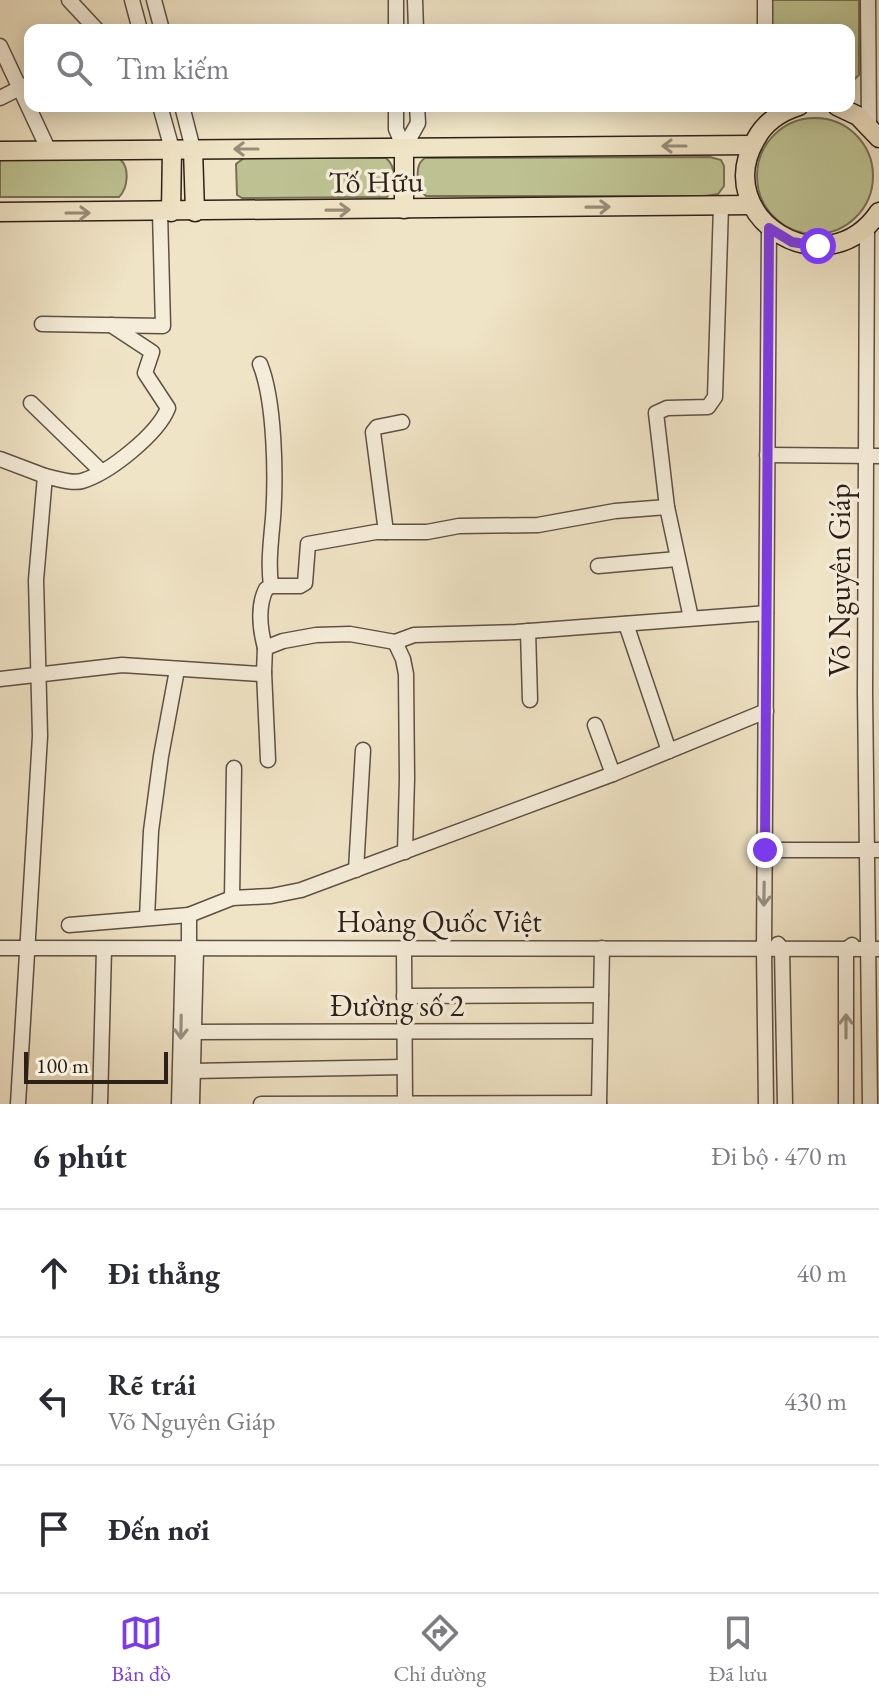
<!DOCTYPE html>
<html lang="vi">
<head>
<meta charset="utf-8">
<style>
	:root { --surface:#fff; --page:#f2f2f3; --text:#2b2b33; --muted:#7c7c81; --line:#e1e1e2; --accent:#7c3aed }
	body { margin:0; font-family:"EB Garamond",serif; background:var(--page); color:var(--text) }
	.scale { position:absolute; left:24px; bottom:20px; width:144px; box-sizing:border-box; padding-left:8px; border:4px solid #2d2018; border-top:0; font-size:22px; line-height:28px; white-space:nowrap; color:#2d2018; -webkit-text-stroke:6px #f5edda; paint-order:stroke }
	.stop { position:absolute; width:24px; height:24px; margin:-18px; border:6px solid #7c3aed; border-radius:50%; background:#fff }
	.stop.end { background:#7c3aed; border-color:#fff; box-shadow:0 2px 8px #0008 }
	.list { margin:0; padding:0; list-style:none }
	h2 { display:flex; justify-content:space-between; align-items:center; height:104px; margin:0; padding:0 32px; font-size:34px }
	h2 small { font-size:26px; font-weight:400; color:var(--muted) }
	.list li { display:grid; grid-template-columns:52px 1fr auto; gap:24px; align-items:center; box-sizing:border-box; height:128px; padding:0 32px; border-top:2px solid var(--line) }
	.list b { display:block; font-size:30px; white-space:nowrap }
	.list p { margin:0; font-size:26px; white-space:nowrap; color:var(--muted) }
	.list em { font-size:26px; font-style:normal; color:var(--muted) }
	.icon { flex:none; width:44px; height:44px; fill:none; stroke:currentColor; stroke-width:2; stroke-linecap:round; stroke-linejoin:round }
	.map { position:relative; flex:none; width:879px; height:1104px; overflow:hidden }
	.search { position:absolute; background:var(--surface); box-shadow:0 4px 20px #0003; left:24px; right:24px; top:24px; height:88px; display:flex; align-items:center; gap:20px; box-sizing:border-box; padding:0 28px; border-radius:16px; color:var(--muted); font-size:30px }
	.sheet { height:488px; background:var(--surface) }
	nav { display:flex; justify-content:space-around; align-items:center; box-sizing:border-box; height:112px; border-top:2px solid var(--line); background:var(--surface); font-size:22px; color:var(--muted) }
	nav a { display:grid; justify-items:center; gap:4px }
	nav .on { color:var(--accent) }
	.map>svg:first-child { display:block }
	.green { fill:#bec292; stroke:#767155; stroke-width:2 }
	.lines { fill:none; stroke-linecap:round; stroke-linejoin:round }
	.minor-casing { stroke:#5e5144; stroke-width:17 }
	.major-casing { stroke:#2d2018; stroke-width:21 }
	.minor { stroke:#f5edda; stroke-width:14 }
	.major { stroke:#f0e4c6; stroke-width:18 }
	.oneway { stroke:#988c78 }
	.oneway2 { stroke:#9b9183 }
	.route { stroke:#7c3aed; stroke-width:10 }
	.labels { text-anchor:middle; stroke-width:7; stroke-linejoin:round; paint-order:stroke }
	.street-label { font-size:30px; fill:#2d2018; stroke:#f5edda }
</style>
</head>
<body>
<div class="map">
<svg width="879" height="1104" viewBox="0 0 879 1104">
	<rect width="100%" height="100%" fill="#f0e4c6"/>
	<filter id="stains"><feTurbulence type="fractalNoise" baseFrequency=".0025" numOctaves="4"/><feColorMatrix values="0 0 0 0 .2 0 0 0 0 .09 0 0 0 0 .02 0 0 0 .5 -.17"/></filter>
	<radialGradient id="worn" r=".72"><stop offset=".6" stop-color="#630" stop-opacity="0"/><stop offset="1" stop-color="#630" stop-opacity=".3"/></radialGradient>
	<g class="green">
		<polygon points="769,0 859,0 859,75 849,84 849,30 769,30"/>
		<circle cx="815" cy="176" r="58"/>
		<path d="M 710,157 L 721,160 L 724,166 L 724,186 L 718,194 L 706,196 L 426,196 L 418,188 C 418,177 415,164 425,158 Z"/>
		<path d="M 244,158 L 386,158 C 397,167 396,187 387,197 L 242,198 L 237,195 L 236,164 Z"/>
		<path d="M 0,159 L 120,159 C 130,168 128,188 119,197 L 0,197 Z"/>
	</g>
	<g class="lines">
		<defs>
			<g id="minor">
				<polyline points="69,0 97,30"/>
				<polyline points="132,0 140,30"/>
				<polyline points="154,0 162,30"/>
				<polyline points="415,0 416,30"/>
				<polyline points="765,0 765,30"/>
				<polyline points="868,0 869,125"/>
				<polyline points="396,30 396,0"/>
				<polyline points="0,46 49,151"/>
				<polyline points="0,98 30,83"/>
				<polyline points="160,106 172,149"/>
				<polyline points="182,106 193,149"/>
				<polyline points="396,106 396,129 404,148"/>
				<polyline points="404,148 418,123 417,106"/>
				<polyline points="867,227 865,693 870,1104"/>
				<polyline points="42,324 163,326 160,212"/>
				<path d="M 260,364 C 275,401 276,477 273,518 C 271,541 268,562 271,586 L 300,586 L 305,583 L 308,544 L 376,532 L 427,532 L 459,526 L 538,525 L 615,511 L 667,507"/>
				<polyline points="31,403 101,471"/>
				<polyline points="767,455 879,456"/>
				<polyline points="0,459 45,476"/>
				<polyline points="386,532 373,432 377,427 402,422"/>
				<polyline points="598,566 677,559"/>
				<polyline points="691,618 667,507 656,413 667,408 708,407 715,397 721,206"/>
				<polyline points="626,624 669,751"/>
				<polyline points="528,631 530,700"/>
				<polyline points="395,642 403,659 406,674 407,778 405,852"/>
				<path d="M 265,648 C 260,629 257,607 266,589 L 271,586"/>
				<polyline points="264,672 268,760"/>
				<polyline points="0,679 122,665 260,674 264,672 265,648 283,641 316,635 350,634 395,642 414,635 516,632 766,613"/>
				<polyline points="595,725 613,774"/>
				<polyline points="765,850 879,850"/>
				<polyline points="356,870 363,750"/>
				<polyline points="232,898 234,768"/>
				<polyline points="147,918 151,831 161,756 177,670"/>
				<polyline points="69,925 189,915"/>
				<polyline points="778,944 782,949 785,1104"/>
				<polyline points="0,948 879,949"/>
				<polyline points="404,948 405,1104"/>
				<polyline points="189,950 189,915 232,898 271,896 301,890 613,774 766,711"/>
				<polyline points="404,996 601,995"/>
				<polyline points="194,1032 600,1031"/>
				<polyline points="193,1071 404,1067"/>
				<path d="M 18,1104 L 40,736 L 36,580 L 45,476 C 55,478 72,484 82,481 C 109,473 158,434 168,408 L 145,373 L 152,352 L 111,325"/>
				<polyline points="100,1104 104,949"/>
				<polyline points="179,1104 183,950"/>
				<polyline points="192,1104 196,950"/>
				<polyline points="261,1104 599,1103"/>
				<polyline points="599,1104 602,948"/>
				<polyline points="766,1104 764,949 769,228"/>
				<polyline points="846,1104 846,950 852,945"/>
			</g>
			<g id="major">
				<path d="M 799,106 C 780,112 765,122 756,139 C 709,218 826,290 879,212"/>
				<polyline points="837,106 858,116 879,138"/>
				<polyline points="404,148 404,209"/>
				<polyline points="193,149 195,212"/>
				<polyline points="0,151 752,145"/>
				<polyline points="0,212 752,205"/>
				<polyline points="171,212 172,149"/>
			</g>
		</defs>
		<use href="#minor" class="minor-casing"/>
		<use href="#major" class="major-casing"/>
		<use href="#minor" class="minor"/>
		<use href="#major" class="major"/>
	</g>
	<defs><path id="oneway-shaft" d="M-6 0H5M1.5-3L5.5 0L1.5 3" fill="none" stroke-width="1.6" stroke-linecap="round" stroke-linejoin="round" transform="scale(2)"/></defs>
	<g class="oneway">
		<use href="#oneway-shaft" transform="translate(674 146) rotate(180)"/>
		<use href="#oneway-shaft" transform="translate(246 149) rotate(180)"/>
		<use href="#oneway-shaft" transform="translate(598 207) rotate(-1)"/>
		<use href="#oneway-shaft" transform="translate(338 210) rotate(-1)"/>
		<use href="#oneway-shaft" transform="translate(78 213)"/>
	</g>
	<g class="oneway2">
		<use href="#oneway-shaft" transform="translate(764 894) rotate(91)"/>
		<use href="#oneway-shaft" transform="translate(846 1026) rotate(-90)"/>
		<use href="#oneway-shaft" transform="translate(181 1027) rotate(91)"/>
	</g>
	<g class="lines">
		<polyline class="route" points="765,850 769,228 792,242 818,246"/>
	</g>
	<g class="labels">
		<g class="street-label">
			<text transform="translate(376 182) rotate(-1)" y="10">Tố Hữu</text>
			<text transform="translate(840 580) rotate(-90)" y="10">Võ Nguyên Giáp</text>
			<text x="439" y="932">Hoàng Quốc Việt</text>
			<text x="397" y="1016">Đường số 2</text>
		</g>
	</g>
	<rect width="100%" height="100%" filter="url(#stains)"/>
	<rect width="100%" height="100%" fill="url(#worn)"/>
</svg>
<div class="scale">100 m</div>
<div class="stop" style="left:818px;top:246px"></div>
<div class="stop end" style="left:765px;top:850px"></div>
<div class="search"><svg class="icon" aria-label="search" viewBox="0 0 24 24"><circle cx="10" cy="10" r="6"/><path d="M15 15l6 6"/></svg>Tìm kiếm</div>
</div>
<section class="sheet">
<h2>6 phút<small>Đi bộ · 470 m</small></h2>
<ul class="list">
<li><svg class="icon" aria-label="ahead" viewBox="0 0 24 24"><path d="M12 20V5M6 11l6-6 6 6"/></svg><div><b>Đi thẳng</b></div><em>40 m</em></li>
<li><svg class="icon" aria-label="left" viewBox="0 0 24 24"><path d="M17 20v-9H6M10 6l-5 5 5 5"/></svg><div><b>Rẽ trái</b><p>Võ Nguyên Giáp</p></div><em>430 m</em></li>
<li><svg class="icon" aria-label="arrive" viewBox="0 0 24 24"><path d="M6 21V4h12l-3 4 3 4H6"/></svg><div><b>Đến nơi</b></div></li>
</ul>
</section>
<nav>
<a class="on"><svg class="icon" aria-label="map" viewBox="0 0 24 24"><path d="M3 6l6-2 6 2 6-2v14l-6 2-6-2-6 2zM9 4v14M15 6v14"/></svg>Bản đồ</a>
<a><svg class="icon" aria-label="directions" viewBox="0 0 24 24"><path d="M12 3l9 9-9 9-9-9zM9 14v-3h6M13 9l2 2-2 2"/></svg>Chỉ đường</a>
<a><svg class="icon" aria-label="saved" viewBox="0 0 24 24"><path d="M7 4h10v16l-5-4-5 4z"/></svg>Đã lưu</a>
</nav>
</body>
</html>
